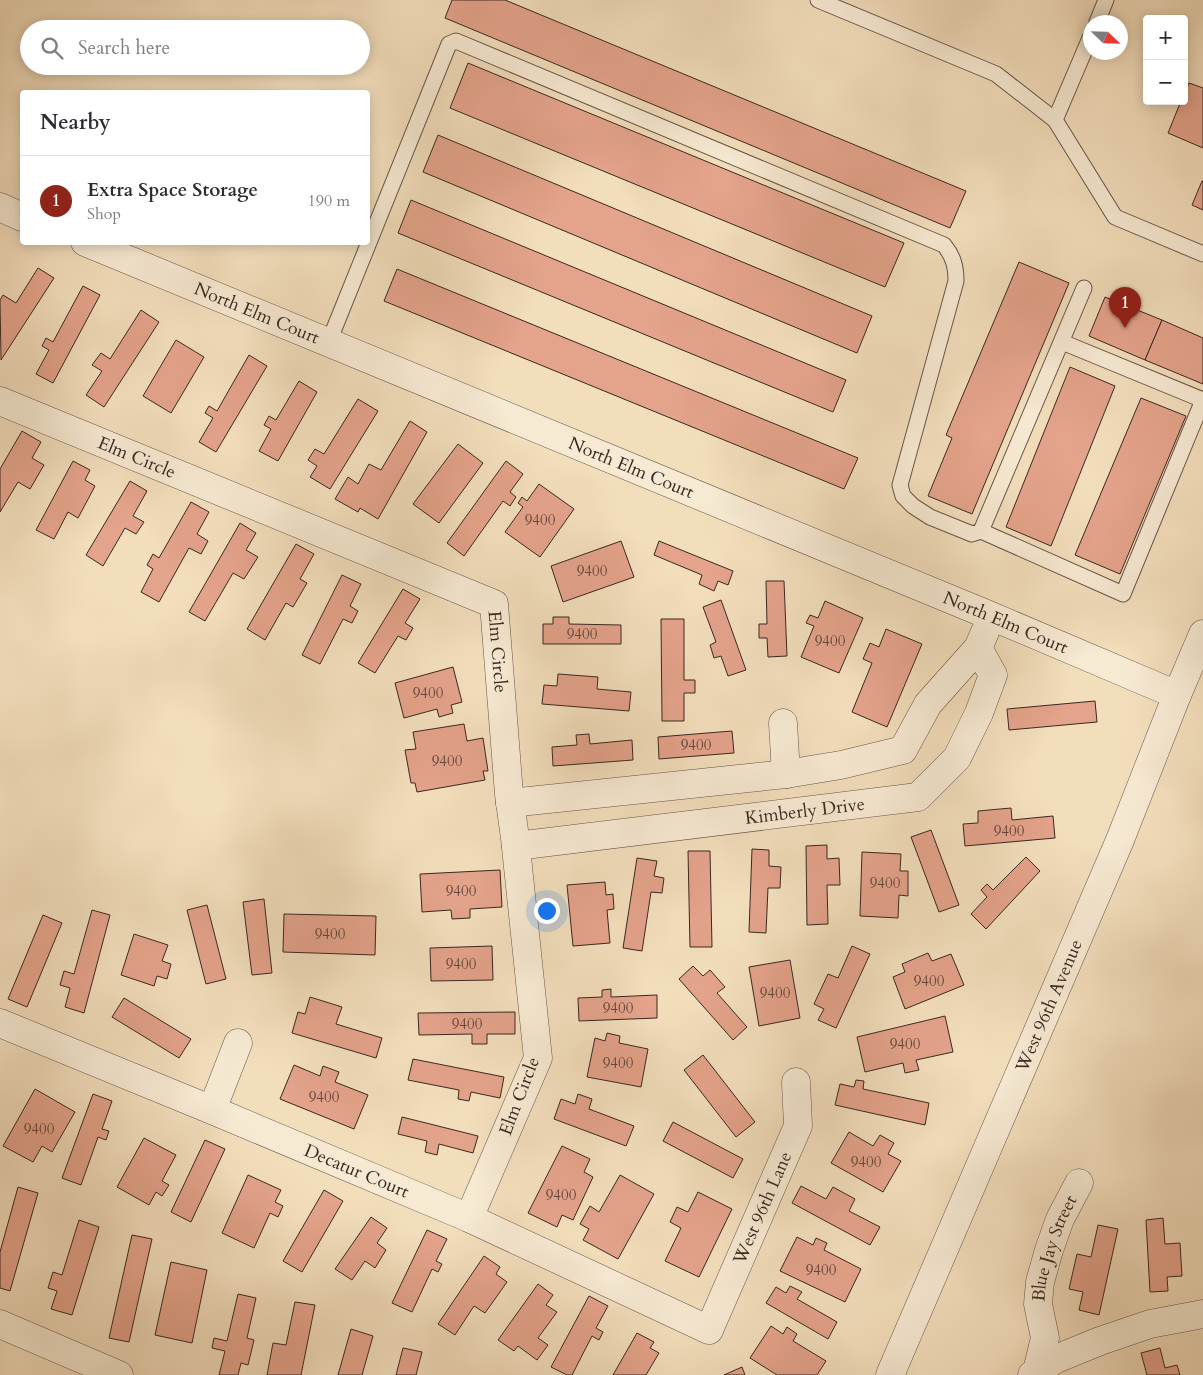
<!DOCTYPE html>
<html lang="en">
<head>
<meta charset="utf-8">
<style>
	:root { --surface:#fff; --page:#f7f7f7; --text:#2b2b33; --muted:#7c7c81; --line:#e1e1e2; --accent:#8f2418 }
	body { margin:0; font-family:Cardo,serif; background:var(--page); color:var(--text) }
	.controls { position:absolute; right:15px; top:15px; display:grid; overflow:hidden; border-radius:5px; box-shadow:0 2px 12px #0003 }
	.controls button { width:45px; height:45px; display:grid; place-items:center; padding:0; border:0; border-bottom:1px solid var(--line); background:var(--surface); color:var(--text); font:25px sans-serif }
	.compass { position:absolute; left:1083px; top:15px; width:45px; height:45px; border-radius:50%; background:var(--surface); box-shadow:0 2px 12px #0003; rotate:113deg }
	.you { position:absolute; left:546px; top:910px; width:18px; height:18px; margin:-12px; border:4px solid #fff; border-radius:50%; background:#1a73e8; box-shadow:0 0 0 8px #1a73e833 }
	.badge { display:grid; place-items:center; width:32px; height:32px; border-radius:50%; background:var(--accent); color:#fff; font-size:16px; font-weight:700 }
	.pin { position:absolute; translate:-50% -41px; filter:drop-shadow(0 1px 2px #0008) }
	.pin::after { content:''; position:absolute; top:26px; width:18px; height:15px; background:inherit; clip-path:polygon(0 0,100% 0,50% 100%) }
	.list { margin:0; padding:0; list-style:none }
	h2 { display:flex; justify-content:space-between; align-items:center; height:65px; margin:0; padding:0 20px; font-size:21px }
	h2 small { font-size:16px; font-weight:400; color:var(--muted) }
	.list li { display:grid; grid-template-columns:32px 1fr auto; gap:15px; align-items:center; box-sizing:border-box; height:90px; padding:0 20px; border-top:1px solid var(--line) }
	.list b { display:block; font-size:19px; white-space:nowrap }
	.list p { margin:0; font-size:16px; white-space:nowrap; color:var(--muted) }
	.list em { font-size:16px; font-style:normal; color:var(--muted) }
	.icon { flex:none; width:28px; height:28px; fill:none; stroke:currentColor; stroke-width:2; stroke-linecap:round; stroke-linejoin:round }
	.map { position:relative; flex:none; width:1203px; height:1375px; overflow:hidden }
	.search { position:absolute; background:var(--surface); box-shadow:0 2px 12px #0003; left:20px; top:20px; width:350px; height:55px; display:flex; align-items:center; gap:12px; box-sizing:border-box; padding:0 18px; border-radius:28px; color:var(--muted); font-size:19px }
	.panel { position:absolute; background:var(--surface); box-shadow:0 2px 12px #0003; left:20px; top:90px; width:350px; height:155px; border-radius:5px }
	.map>svg:first-child { display:block }
	.building { fill:#e4a38b; stroke:#3a2721 }
	.lines { fill:none; stroke-linecap:round; stroke-linejoin:round }
	.service-casing { stroke:#685548; stroke-width:17 }
	.minor-casing { stroke:#685548; stroke-width:29 }
	.tertiary-casing { stroke:#685548; stroke-width:29 }
	.service { stroke:#f7ead3; stroke-width:15 }
	.minor { stroke:#f7ead3; stroke-width:28 }
	.tertiary { stroke:#f7ead3; stroke-width:28 }
	.labels { text-anchor:middle; stroke-width:4; stroke-linejoin:round; paint-order:stroke }
	.number-label { font-size:15px; fill:#64463c }
	.street-label { font-size:18px; fill:#3a2721; stroke:#f7ead3 }
</style>
</head>
<body>
<div class="map">
<svg width="1203" height="1375" viewBox="0 0 1203 1375">
	<rect width="100%" height="100%" fill="#f3debc"/>
	<filter id="stains"><feTurbulence type="fractalNoise" baseFrequency=".004" numOctaves="4"/><feColorMatrix values="0 0 0 0 .2 0 0 0 0 .09 0 0 0 0 .02 0 0 0 .5 -.17"/></filter>
	<radialGradient id="worn" r=".72"><stop offset=".6" stop-color="#630" stop-opacity="0"/><stop offset="1" stop-color="#630" stop-opacity=".3"/></radialGradient>
	<g class="building">
		<polygon points="452,0 505,0 966,191 950,228 445,18"/>
		<polygon points="468,63 904,243 885,287 450,108"/>
		<polygon points="1189,83 1203,88 1203,148 1168,133 1181,101 1184,101 1184,94"/>
		<polygon points="438,135 872,316 857,353 423,172"/>
		<polygon points="1202,181 1203,181 1203,210 1192,205"/>
		<polygon points="411,200 846,380 833,412 398,233"/>
		<polygon points="1019,262 1069,283 972,514 928,496 952,438 946,435"/>
		<polygon points="38,268 54,278 1,360 0,300 3,295 16,303"/>
		<polygon points="397,269 858,458 844,489 384,301"/>
		<polygon points="83,286 100,295 53,383 36,374 49,350 42,346 46,338 53,342"/>
		<polygon points="1105,297 1162,320 1145,360 1089,336"/>
		<polygon points="141,310 159,322 104,407 86,395 102,371 92,365 101,353 110,359"/>
		<polygon points="1162,320 1203,338 1203,384 1145,360"/>
		<polygon points="176,340 204,357 171,413 143,396"/>
		<polygon points="249,355 267,366 216,452 199,442 213,418 205,413 209,406 217,411"/>
		<polygon points="1070,367 1115,386 1051,546 1006,527"/>
		<polygon points="299,381 317,392 278,461 259,451 271,429 264,425 269,416 276,420"/>
		<polygon points="1141,398 1186,416 1120,574 1075,555"/>
		<polygon points="358,399 378,411 330,489 310,477 317,466 308,460 315,449 324,454"/>
		<polygon points="410,421 427,432 378,519 360,508 358,512 335,499 348,477 358,484 369,464 381,470"/>
		<polygon points="22,431 41,442 32,458 44,465 30,489 18,482 0,512 0,469"/>
		<polygon points="458,444 483,463 439,523 413,504"/>
		<polygon points="73,461 90,470 85,480 95,486 78,518 68,512 54,539 36,530"/>
		<polygon points="506,461 523,474 510,492 516,497 510,506 503,501 464,556 447,543"/>
		<polygon points="130,481 147,491 133,516 144,522 136,534 125,528 103,566 86,555"/>
		<polygon points="539,484 574,509 540,557 505,532 523,507 518,503 522,497 527,501"/>
		<polygon points="191,502 209,512 197,534 208,541 201,554 189,548 159,602 141,592 153,569 147,565 153,554 159,558"/>
		<polygon points="240,523 256,533 246,550 258,557 244,579 233,573 205,621 189,612"/>
		<polygon points="621,541 634,577 563,602 551,566"/>
		<polygon points="659,541 733,571 728,585 718,581 714,591 699,584 702,575 654,555"/>
		<polygon points="296,544 314,554 300,579 307,583 293,607 286,603 265,640 247,629"/>
		<polygon points="342,575 361,584 350,606 358,611 352,623 343,619 320,664 302,655"/>
		<polygon points="766,581 784,581 787,656 768,657 767,638 759,638 759,624 767,624"/>
		<polygon points="403,589 420,599 405,623 413,628 406,640 398,636 375,673 358,663"/>
		<polygon points="721,600 746,670 728,676 721,656 714,658 710,645 716,642 703,607"/>
		<polygon points="825,601 863,618 839,673 801,657 814,626 806,623 810,615 818,618"/>
		<polygon points="553,617 569,617 569,624 621,625 621,644 543,644 543,624 553,624"/>
		<polygon points="661,619 684,619 684,680 695,680 695,693 684,693 684,721 662,721"/>
		<polygon points="886,629 922,644 887,727 852,712 872,663 863,659 870,643 879,647"/>
		<polygon points="453,667 462,702 451,705 453,713 439,717 437,709 404,718 395,683"/>
		<polygon points="558,674 598,677 597,689 631,692 629,711 542,704 544,685 557,686"/>
		<polygon points="1095,701 1097,722 1009,730 1007,709"/>
		<polygon points="464,724 467,741 483,738 488,771 483,771 485,780 417,792 415,783 411,783 405,750 416,749 413,732"/>
		<polygon points="732,731 734,753 659,759 658,737"/>
		<polygon points="589,734 590,744 632,740 633,760 553,766 552,747 577,745 576,735"/>
		<polygon points="1011,808 1012,820 1053,816 1055,838 965,846 963,824 978,823 978,811"/>
		<polygon points="931,830 959,905 939,912 911,837"/>
		<polygon points="827,845 827,859 839,858 840,885 827,885 828,924 807,925 806,846"/>
		<polygon points="752,849 769,850 769,866 781,867 780,888 768,888 766,933 749,932"/>
		<polygon points="688,851 710,851 712,947 690,947"/>
		<polygon points="862,852 901,854 900,871 908,871 908,896 899,895 898,918 860,916"/>
		<polygon points="1026,857 1040,871 986,929 971,914 987,897 981,890 987,884 993,890"/>
		<polygon points="637,858 657,861 654,876 664,878 662,893 651,892 642,951 623,948"/>
		<polygon points="500,870 502,907 470,909 470,918 452,919 451,910 422,912 420,874"/>
		<polygon points="605,882 606,895 613,894 614,909 607,910 610,943 573,946 567,885"/>
		<polygon points="264,899 272,973 252,975 243,902"/>
		<polygon points="207,905 226,979 206,984 187,910"/>
		<polygon points="92,910 110,915 84,1013 65,1007 70,988 60,985 64,971 74,974"/>
		<polygon points="284,914 376,916 375,955 283,952"/>
		<polygon points="43,915 62,923 27,1007 8,999"/>
		<polygon points="134,934 168,945 162,961 171,964 167,979 157,976 154,986 121,975"/>
		<polygon points="492,946 493,980 431,981 430,948"/>
		<polygon points="852,946 870,954 836,1028 818,1020 824,1009 814,1004 828,974 838,978"/>
		<polygon points="928,953 932,961 951,954 964,985 905,1009 893,977 905,972 902,964"/>
		<polygon points="790,960 800,1018 759,1026 749,967"/>
		<polygon points="693,966 703,976 710,970 725,987 717,993 747,1027 733,1040 679,979"/>
		<polygon points="611,989 611,997 657,995 657,1018 579,1021 578,998 602,997 602,990"/>
		<polygon points="310,997 342,1007 336,1024 382,1038 376,1058 292,1033 298,1012 305,1014"/>
		<polygon points="124,998 191,1039 179,1058 112,1017"/>
		<polygon points="515,1012 515,1034 487,1034 487,1044 472,1044 472,1034 419,1035 418,1013"/>
		<polygon points="945,1016 953,1052 916,1060 919,1070 905,1073 903,1063 865,1072 857,1037"/>
		<polygon points="607,1033 620,1036 619,1043 648,1049 641,1087 587,1077 595,1038 605,1041"/>
		<polygon points="703,1055 755,1122 736,1137 684,1070"/>
		<polygon points="413,1059 504,1077 500,1098 471,1092 469,1101 458,1099 459,1090 408,1080"/>
		<polygon points="294,1065 320,1076 323,1066 339,1072 335,1082 368,1095 354,1129 280,1099"/>
		<polygon points="856,1080 864,1081 863,1089 929,1103 925,1125 835,1105 840,1084 854,1087"/>
		<polygon points="35,1089 75,1112 52,1152 42,1146 33,1162 3,1146"/>
		<polygon points="93,1094 112,1101 102,1129 109,1131 106,1140 98,1137 81,1185 62,1178"/>
		<polygon points="578,1094 592,1099 589,1109 634,1126 626,1146 554,1119 561,1099 575,1104"/>
		<polygon points="402,1117 478,1136 473,1153 439,1144 437,1155 425,1152 427,1141 398,1134"/>
		<polygon points="673,1122 743,1159 733,1178 663,1141"/>
		<polygon points="849,1132 873,1146 880,1135 894,1143 888,1154 901,1161 883,1192 831,1163"/>
		<polygon points="144,1138 176,1155 162,1181 169,1185 162,1196 156,1192 149,1205 117,1187"/>
		<polygon points="205,1140 225,1149 191,1222 171,1212"/>
		<polygon points="562,1146 590,1159 584,1172 593,1177 573,1220 562,1215 557,1227 528,1213"/>
		<polygon points="248,1175 281,1190 275,1202 283,1206 278,1217 270,1213 254,1248 222,1233"/>
		<polygon points="620,1175 654,1194 618,1259 583,1240 589,1229 580,1224 590,1206 599,1212"/>
		<polygon points="801,1186 826,1199 833,1187 855,1199 849,1211 880,1227 870,1245 792,1203"/>
		<polygon points="18,1187 38,1193 10,1291 0,1288 0,1252"/>
		<polygon points="324,1190 343,1201 302,1272 283,1261"/>
		<polygon points="698,1192 732,1209 699,1277 665,1261 681,1228 670,1222 677,1207 688,1212"/>
		<polygon points="371,1217 387,1228 377,1243 386,1250 375,1268 365,1261 352,1280 335,1269"/>
		<polygon points="1163,1218 1165,1244 1180,1243 1182,1276 1167,1277 1168,1291 1150,1292 1146,1220"/>
		<polygon points="79,1220 99,1227 72,1315 51,1309 57,1291 48,1288 53,1272 62,1275"/>
		<polygon points="1098,1225 1118,1229 1099,1315 1079,1310 1083,1292 1069,1289 1077,1254 1091,1257"/>
		<polygon points="427,1230 447,1239 436,1261 442,1264 438,1272 432,1269 412,1312 392,1303"/>
		<polygon points="132,1235 152,1239 129,1342 109,1338"/>
		<polygon points="797,1237 813,1245 816,1238 827,1243 824,1250 861,1269 845,1302 780,1271"/>
		<polygon points="484,1256 500,1267 496,1274 507,1282 485,1313 474,1306 455,1335 438,1324"/>
		<polygon points="171,1262 207,1270 192,1343 155,1335"/>
		<polygon points="538,1284 553,1295 546,1305 557,1312 538,1338 548,1345 537,1360 518,1346 514,1351 498,1340"/>
		<polygon points="790,1286 802,1292 797,1299 837,1322 828,1339 766,1303 776,1287 786,1293"/>
		<polygon points="238,1294 256,1298 247,1338 254,1340 248,1365 241,1363 238,1375 219,1375 225,1351 212,1348 214,1338 227,1341"/>
		<polygon points="589,1296 608,1306 596,1328 603,1332 599,1340 592,1336 572,1375 567,1375 551,1367"/>
		<polygon points="295,1302 315,1305 301,1375 267,1375 273,1343 286,1345"/>
		<polygon points="771,1326 783,1334 787,1327 797,1334 793,1341 826,1361 817,1375 777,1375 750,1358"/>
		<polygon points="351,1329 373,1336 362,1375 338,1375"/>
		<polygon points="637,1333 654,1342 650,1348 659,1353 646,1375 613,1375"/>
		<polygon points="403,1348 422,1352 416,1375 396,1375"/>
		<polygon points="1160,1348 1165,1368 1177,1365 1180,1375 1147,1375 1141,1353"/>
		<polygon points="742,1367 745,1375 724,1375"/>
	</g>
	<g class="lines">
		<defs>
			<g id="service">
				<polyline points="818,0 996,74 1055,120"/>
				<polyline points="1097,22 1106,0"/>
				<polyline points="1090,38 1055,120 1115,217 1203,254"/>
				<path d="M 328,344 L 449,44 L 456,41 L 944,245 C 953,256 956,266 956,281 L 900,485 L 903,496 L 913,506 L 930,517 L 972,534 L 981,531 L 1084,288"/>
				<polyline points="981,531 1123,594 1203,400 1062,342"/>
			</g>
			<g id="minor">
				<polyline points="0,207 22,217"/>
				<path id="s1" d="M 85,242 L 991,616 L 1177,695"/>
				<path id="s2" d="M 0,401 L 494,604 L 509,794 L 515,838 L 538,1058 L 469,1218"/>
				<polyline points="783,723 786,774"/>
				<polyline points="510,803 786,774 841,765 903,750 928,704 978,648 985,632"/>
				<path id="s3" d="M 516,846 L 918,797 L 957,758 L 979,713 L 993,675 L 978,648"/>
				<path id="s4" d="M 0,1023 L 212,1110 L 469,1218 L 709,1330 L 798,1126 L 796,1082"/>
				<polyline points="212,1110 238,1043"/>
				<polyline points="0,1324 119,1375"/>
				<polyline points="1032,1375 1056,1359 1100,1341 1150,1324 1203,1314"/>
				<path id="s5" d="M 1036,1375 L 1045,1338 L 1038,1304 L 1040,1282 L 1049,1250 L 1060,1219 L 1079,1183"/>
			</g>
			<g id="tertiary">
				<path id="s6" d="M 890,1375 L 1120,840 L 1177,695 L 1203,634"/>
			</g>
		</defs>
		<use href="#service" class="service-casing"/>
		<use href="#minor" class="minor-casing"/>
		<use href="#tertiary" class="tertiary-casing"/>
		<use href="#service" class="service"/>
		<use href="#minor" class="minor"/>
		<use href="#tertiary" class="tertiary"/>
	</g>
	<g class="labels">
		<g class="number-label">
			<text x="540" y="525">9400</text>
			<text x="592" y="576">9400</text>
			<text x="582" y="639">9400</text>
			<text x="830" y="646">9400</text>
			<text x="428" y="698">9400</text>
			<text x="696" y="750">9400</text>
			<text x="447" y="766">9400</text>
			<text x="1009" y="836">9400</text>
			<text x="885" y="888">9400</text>
			<text x="461" y="896">9400</text>
			<text x="330" y="939">9400</text>
			<text x="461" y="969">9400</text>
			<text x="929" y="986">9400</text>
			<text x="775" y="998">9400</text>
			<text x="618" y="1013">9400</text>
			<text x="467" y="1029">9400</text>
			<text x="905" y="1049">9400</text>
			<text x="618" y="1068">9400</text>
			<text x="324" y="1102">9400</text>
			<text x="39" y="1134">9400</text>
			<text x="866" y="1167">9400</text>
			<text x="561" y="1200">9400</text>
			<text x="821" y="1275">9400</text>
		</g>
		<g class="street-label">
			<text dy="6" stroke="none"><textPath href="#s1" startOffset="186">North Elm Court</textPath></text>
			<text dy="6" stroke="none"><textPath href="#s2" startOffset="148">Elm Circle</textPath></text>
			<text dy="6" stroke="none"><textPath href="#s1" startOffset="591">North Elm Court</textPath></text>
			<text dy="6" stroke="none"><textPath href="#s1" startOffset="996">North Elm Court</textPath></text>
			<text dy="6" stroke="none"><textPath href="#s2" startOffset="582">Elm Circle</textPath></text>
			<text dy="6" stroke="none"><textPath href="#s3" startOffset="291">Kimberly Drive</textPath></text>
			<text dy="6" stroke="none"><textPath href="#s6" startOffset="402">West 96th Avenue</textPath></text>
			<text transform="translate(519 1096) rotate(-69)" y="6">Elm Circle</text>
			<text dy="6" stroke="none"><textPath href="#s4" startOffset="386">Decatur Court</textPath></text>
			<text dy="6" stroke="none"><textPath href="#s4" startOffset="906">West 96th Lane</textPath></text>
			<text dy="6" stroke="none"><textPath href="#s5" startOffset="131">Blue Jay Street</textPath></text>
		</g>
	</g>
	<rect width="100%" height="100%" filter="url(#stains)"/>
	<rect width="100%" height="100%" fill="url(#worn)"/>
</svg>
<div class="controls">
<button>+</button>
<button>−</button>
</div>
<svg class="compass" viewBox="-18 -18 36 36"><path d="M0-13l5 13h-10z" fill="#e53935"/><path d="M0 13l5-13h-10z" fill="#7c7c81"/></svg>
<div class="you"></div>
<div class="pin badge" style="left:1125px;top:328px">1</div>
<div class="search"><svg class="icon" aria-label="search" viewBox="0 0 24 24"><circle cx="10" cy="10" r="6"/><path d="M15 15l6 6"/></svg>Search here</div>
<section class="panel">
<h2>Nearby<small></small></h2>
<ul class="list">
<li><span class="badge">1</span><div><b>Extra Space Storage</b><p>Shop</p></div><em>190 m</em></li>
</ul>
</section>
</div>
</body>
</html>
